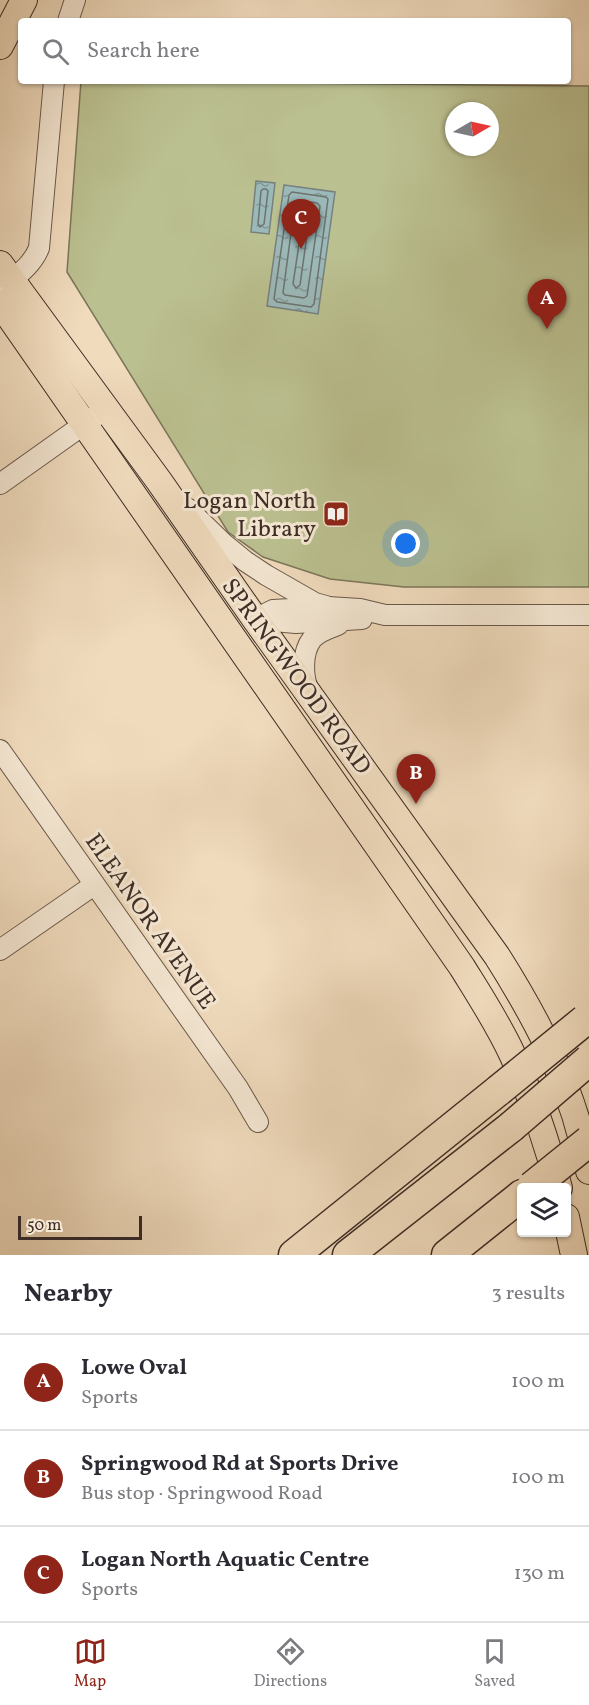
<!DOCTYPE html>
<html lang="en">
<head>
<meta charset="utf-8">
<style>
	:root { --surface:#fff; --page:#f7f7f7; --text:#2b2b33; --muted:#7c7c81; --line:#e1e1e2; --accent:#8f2418 }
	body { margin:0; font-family:Vollkorn,serif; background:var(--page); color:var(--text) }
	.controls { position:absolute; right:18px; bottom:18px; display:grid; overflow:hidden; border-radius:6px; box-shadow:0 2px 4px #0004 }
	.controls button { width:54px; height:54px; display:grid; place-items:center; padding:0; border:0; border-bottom:2px solid var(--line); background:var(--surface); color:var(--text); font:30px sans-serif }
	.compass { position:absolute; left:445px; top:102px; width:54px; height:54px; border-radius:50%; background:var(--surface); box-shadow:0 2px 4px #0004; rotate:81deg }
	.scale { position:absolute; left:18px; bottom:15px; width:124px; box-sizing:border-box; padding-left:6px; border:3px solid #3e2d25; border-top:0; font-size:16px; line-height:21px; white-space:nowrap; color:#3e2d25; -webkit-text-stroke:4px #f5e8d4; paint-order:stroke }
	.you { position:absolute; left:406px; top:544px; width:21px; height:21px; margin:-15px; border:4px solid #fff; border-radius:50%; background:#1a73e8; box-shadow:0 0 0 9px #1a73e833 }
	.badge { display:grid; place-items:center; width:39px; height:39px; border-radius:50%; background:var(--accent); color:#fff; font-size:20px; font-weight:700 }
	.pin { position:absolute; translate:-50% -50px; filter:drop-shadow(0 2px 3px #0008) }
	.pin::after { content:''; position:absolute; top:32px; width:21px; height:18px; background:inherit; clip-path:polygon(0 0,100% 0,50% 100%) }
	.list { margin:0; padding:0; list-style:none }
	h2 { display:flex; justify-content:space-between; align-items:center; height:78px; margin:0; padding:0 24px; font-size:26px }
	h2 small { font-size:20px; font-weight:400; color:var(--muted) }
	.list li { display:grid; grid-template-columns:39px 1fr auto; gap:18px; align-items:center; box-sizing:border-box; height:96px; padding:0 24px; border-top:2px solid var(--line) }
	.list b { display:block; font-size:22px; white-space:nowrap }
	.list p { margin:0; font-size:20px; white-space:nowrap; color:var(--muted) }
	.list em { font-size:20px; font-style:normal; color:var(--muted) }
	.icon { flex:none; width:33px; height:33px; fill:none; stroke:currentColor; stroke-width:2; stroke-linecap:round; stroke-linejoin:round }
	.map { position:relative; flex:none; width:589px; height:1255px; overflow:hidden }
	.search { position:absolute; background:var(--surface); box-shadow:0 2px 4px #0004; left:18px; right:18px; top:18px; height:66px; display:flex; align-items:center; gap:15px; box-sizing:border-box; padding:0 21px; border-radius:6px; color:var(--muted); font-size:22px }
	.sheet { height:366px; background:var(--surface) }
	nav { display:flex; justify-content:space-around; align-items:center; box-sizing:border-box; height:84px; border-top:2px solid var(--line); background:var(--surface); font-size:16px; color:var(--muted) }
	nav a { display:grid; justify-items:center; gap:3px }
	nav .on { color:var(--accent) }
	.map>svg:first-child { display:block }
	.grass { fill:#bbc090; stroke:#7c765a; stroke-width:1.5; fill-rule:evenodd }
	.water { fill:url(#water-ripples); stroke:#76817e; stroke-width:1.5 }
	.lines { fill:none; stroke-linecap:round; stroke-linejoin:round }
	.shore { stroke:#6d736f; stroke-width:1.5 }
	.minor-casing { stroke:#6a584b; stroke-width:22 }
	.major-casing { stroke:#3e2d25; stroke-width:28 }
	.highway-casing { stroke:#3e2d25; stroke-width:33 }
	.minor { stroke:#f5e8d4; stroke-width:20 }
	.major { stroke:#f0dbbd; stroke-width:26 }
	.highway { stroke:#f0dbbd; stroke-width:30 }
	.highway-bridge-casing { stroke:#3e2d25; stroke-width:33; stroke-linecap:butt }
	.highway-bridge { stroke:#f0dbbd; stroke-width:30 }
	.labels { text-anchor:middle; stroke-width:6; stroke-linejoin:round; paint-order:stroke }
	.poi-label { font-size:24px; fill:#3e2d25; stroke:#f5e8d4; text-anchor:end }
	.street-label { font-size:24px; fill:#3e2d25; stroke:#f5e8d4 }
</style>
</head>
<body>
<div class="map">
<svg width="589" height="1255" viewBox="0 0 589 1255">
	<defs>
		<pattern id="water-ripples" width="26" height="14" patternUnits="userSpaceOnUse" patternTransform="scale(1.5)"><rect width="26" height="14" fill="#9cb9b9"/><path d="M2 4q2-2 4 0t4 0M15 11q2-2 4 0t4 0" fill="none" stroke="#819796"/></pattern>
	</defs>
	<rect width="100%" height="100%" fill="#f0dbbd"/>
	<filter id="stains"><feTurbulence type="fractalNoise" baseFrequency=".00333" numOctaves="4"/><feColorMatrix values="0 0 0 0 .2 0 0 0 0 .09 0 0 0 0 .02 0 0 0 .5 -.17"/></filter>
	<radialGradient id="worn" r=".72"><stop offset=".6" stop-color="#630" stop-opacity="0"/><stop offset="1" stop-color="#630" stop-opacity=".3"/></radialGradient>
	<path class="grass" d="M 81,81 L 589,86 L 589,587 L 404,587 L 330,579 L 263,557 L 228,532 L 67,272 ZM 454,111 L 490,111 L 490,147 L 454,147 Z"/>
	<g class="water">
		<polygon points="256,181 275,183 269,234 251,232"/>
		<polygon points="284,185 335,192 318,314 267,306"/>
	</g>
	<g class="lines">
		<g class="shore">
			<polygon points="266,189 268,191 264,224 260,227 258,224 261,191 263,189"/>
			<polygon points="292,192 326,197 328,199 314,304 311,307 277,302 274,299 289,195"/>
			<polygon points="298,200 317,203 320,206 307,296 304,298 285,295 283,293 295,203"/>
			<polygon points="304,211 308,211 310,214 300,285 296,288 293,284"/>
		</g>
		<defs>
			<g id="minor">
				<polyline points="68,21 75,0"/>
				<path d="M 0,290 C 15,277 32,266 39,248 L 54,81"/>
				<polyline points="0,484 107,408"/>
				<polyline points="187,508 223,543 245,561 266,575 315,603 326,606"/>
				<polyline points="255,619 273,610 328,607 360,609 385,615 589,615"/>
				<polyline points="262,620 296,623 362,619"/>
				<path d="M 309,691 C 302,676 302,652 312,639 C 319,631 330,628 338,625"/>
				<polyline points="0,750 238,1088 258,1122"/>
				<polyline points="0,950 94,885"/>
			</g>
			<g id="major">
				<polyline points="0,46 24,0"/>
				<path d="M 0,264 L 159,481 L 255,619 L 497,956 C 540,1024 574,1090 589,1171"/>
				<path d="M 0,303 L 462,967 C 480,996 499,1025 513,1056 C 532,1098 547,1143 559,1188"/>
				<polyline points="566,1217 574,1255"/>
			</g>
			<g id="highway">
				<polyline points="294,1255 499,1090"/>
				<polyline points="348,1255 511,1127"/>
				<polyline points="447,1255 522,1195"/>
			</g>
		</defs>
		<use href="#minor" class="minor-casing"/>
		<use href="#major" class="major-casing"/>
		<use href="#highway" class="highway-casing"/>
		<use href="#minor" class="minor"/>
		<use href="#major" class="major"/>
		<use href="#highway" class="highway"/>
		<defs>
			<g id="highway-bridge">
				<polyline points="499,1090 585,1020"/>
				<polyline points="511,1127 589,1060"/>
				<polyline points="532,1187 589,1141"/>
			</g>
		</defs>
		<use href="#highway-bridge" class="highway-bridge-casing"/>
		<use href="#highway-bridge" class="highway-bridge"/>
	</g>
	<defs>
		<symbol id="library-square" viewBox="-11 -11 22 22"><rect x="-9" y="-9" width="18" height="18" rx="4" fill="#8f2418" stroke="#f5e8d4"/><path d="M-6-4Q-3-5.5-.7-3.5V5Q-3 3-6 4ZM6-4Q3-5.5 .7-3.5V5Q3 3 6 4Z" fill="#fff"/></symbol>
	</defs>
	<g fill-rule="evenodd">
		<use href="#library-square" x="321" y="499" width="30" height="30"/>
	</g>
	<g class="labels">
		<g class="poi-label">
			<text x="316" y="508">Logan North<tspan x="316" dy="28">Library</tspan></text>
		</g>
		<g class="street-label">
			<text transform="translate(297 676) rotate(54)" y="8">SPRINGWOOD ROAD</text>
			<text transform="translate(151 921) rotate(55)" y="8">ELEANOR AVENUE</text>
		</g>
	</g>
	<rect width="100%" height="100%" filter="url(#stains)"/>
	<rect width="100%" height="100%" fill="url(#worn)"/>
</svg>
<div class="controls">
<button><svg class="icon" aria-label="layers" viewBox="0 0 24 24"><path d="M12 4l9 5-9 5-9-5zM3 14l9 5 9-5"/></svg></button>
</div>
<svg class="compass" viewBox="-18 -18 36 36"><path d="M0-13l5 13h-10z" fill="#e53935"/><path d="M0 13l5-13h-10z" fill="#7c7c81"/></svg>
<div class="scale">50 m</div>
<div class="you"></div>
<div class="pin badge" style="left:547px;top:329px">A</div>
<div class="pin badge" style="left:416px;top:804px">B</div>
<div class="pin badge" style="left:301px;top:249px">C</div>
<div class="search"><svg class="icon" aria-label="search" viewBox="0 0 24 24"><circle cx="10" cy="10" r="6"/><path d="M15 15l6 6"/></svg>Search here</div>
</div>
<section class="sheet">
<h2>Nearby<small>3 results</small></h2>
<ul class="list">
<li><span class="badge">A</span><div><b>Lowe Oval</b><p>Sports</p></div><em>100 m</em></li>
<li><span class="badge">B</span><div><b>Springwood Rd at Sports Drive</b><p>Bus stop · Springwood Road</p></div><em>100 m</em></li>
<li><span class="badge">C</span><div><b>Logan North Aquatic Centre</b><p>Sports</p></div><em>130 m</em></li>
</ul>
</section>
<nav>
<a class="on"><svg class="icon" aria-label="map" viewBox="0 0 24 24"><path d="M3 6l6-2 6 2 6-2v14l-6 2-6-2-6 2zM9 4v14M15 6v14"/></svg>Map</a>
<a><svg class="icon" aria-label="directions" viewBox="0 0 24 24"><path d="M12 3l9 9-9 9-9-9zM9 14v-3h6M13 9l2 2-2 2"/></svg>Directions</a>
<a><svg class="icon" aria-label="saved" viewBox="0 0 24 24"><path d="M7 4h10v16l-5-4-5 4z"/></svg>Saved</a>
</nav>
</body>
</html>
